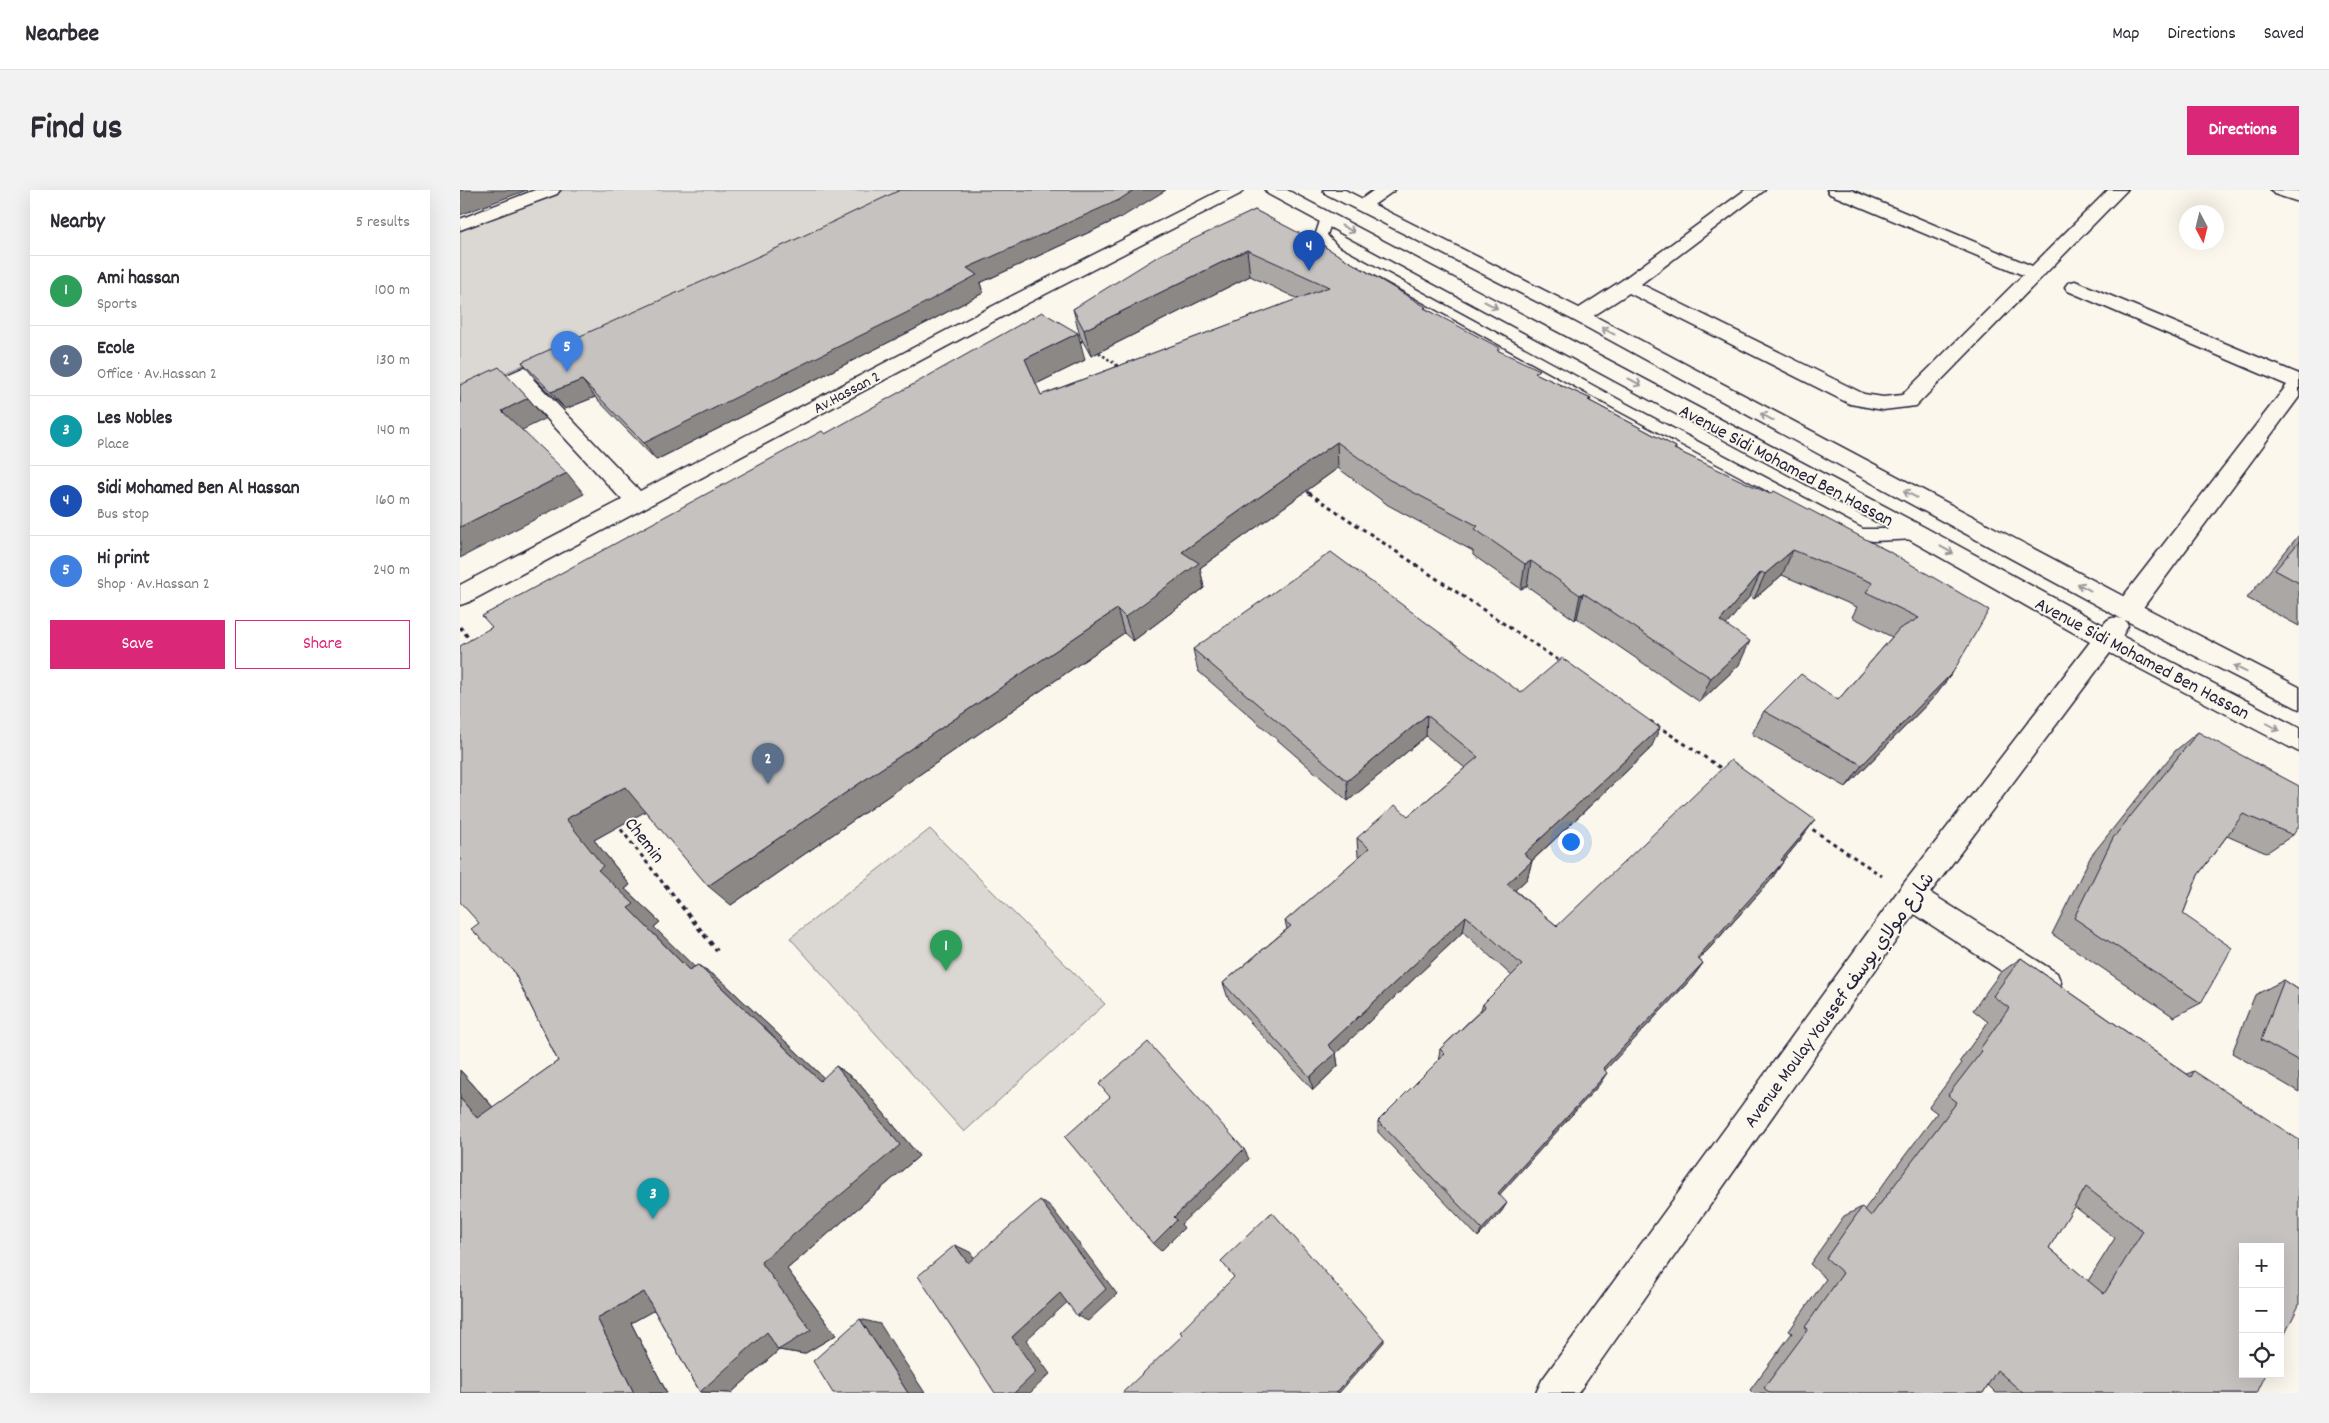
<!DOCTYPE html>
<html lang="en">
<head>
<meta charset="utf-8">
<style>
	:root { --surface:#fff; --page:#f2f2f3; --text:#2b2b33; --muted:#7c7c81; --line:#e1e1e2; --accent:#db2777 }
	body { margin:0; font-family:Dekko,"Playpen Sans Arabic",sans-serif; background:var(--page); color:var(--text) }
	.controls { position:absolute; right:15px; bottom:15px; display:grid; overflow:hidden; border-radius:0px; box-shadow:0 5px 20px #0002 }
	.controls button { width:45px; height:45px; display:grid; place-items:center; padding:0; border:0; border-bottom:1px solid var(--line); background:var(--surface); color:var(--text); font:25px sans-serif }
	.compass { position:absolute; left:1719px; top:15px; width:45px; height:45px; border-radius:50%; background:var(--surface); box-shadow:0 5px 20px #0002; rotate:173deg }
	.you { position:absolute; left:1110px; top:651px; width:18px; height:18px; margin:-12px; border:4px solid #fff; border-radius:50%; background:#1a73e8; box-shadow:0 0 0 8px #1a73e833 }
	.badge { display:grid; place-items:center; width:32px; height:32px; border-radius:50%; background:var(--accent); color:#fff; font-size:16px; font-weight:700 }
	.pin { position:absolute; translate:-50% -41px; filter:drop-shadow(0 1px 2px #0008) }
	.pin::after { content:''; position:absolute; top:26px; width:18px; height:15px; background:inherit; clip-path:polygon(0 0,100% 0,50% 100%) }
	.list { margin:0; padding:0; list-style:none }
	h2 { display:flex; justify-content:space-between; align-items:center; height:65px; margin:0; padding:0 20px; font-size:21px }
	h2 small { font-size:16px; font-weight:400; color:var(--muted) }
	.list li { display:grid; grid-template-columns:32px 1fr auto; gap:15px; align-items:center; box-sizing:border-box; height:70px; padding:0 20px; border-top:1px solid var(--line) }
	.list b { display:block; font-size:19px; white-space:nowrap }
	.list p { margin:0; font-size:16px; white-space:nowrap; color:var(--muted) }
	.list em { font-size:16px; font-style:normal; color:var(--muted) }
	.actions { display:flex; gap:10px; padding:15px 20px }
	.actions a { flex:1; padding:11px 0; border:1px solid var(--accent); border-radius:0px; text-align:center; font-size:18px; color:var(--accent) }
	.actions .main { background:var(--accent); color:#fff }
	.icon { flex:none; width:28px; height:28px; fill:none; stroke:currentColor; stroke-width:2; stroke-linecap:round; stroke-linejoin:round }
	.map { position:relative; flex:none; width:1839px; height:1203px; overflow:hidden; border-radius:0px }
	header { display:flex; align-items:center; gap:30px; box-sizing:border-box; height:70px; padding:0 25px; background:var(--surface); border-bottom:1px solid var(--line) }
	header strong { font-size:24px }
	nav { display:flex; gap:28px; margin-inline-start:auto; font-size:18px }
	.intro { display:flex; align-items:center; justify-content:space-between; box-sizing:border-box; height:120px; padding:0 30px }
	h1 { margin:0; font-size:35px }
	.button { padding:12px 22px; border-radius:0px; background:var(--accent); color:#fff; font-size:18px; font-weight:700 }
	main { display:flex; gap:30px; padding:0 30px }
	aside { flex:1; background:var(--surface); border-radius:0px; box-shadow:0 5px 20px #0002 }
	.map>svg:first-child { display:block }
	.green { fill:#dbd8d3; stroke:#7e7d87 }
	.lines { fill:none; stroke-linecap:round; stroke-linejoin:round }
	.service-casing { stroke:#22223b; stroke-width:3 }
	.minor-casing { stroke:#22223b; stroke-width:3 }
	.tertiary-casing { stroke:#22223b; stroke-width:3 }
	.path-far2 { stroke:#22223b; stroke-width:2.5; stroke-dasharray:2.5 2.5; stroke-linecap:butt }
	.path-far1 { stroke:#22223b; stroke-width:3; stroke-dasharray:4 4; stroke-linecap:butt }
	.path { stroke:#22223b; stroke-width:4; stroke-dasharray:4.5 4.5; stroke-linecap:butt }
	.service { fill:#fbf7ec; fill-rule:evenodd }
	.minor { fill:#fbf7ec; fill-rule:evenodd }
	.tertiary { fill:#fbf7ec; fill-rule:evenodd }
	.wall { fill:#aaa7a5; stroke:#22223b; fill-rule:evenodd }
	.shaded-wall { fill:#8b8886; stroke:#22223b }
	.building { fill:#c6c2c0; stroke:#22223b; fill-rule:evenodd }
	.oneway { stroke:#99979c }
	.labels { text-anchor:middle; stroke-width:4; stroke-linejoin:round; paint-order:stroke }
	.far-street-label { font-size:16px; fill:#22223b; stroke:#fbf7ec }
	.street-label { font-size:19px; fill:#22223b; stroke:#fbf7ec }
</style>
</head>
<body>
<header>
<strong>Nearbee</strong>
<nav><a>Map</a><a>Directions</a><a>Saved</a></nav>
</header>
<div class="intro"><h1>Find us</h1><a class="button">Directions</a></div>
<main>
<aside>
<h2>Nearby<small>5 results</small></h2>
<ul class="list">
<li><span class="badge" style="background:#2e9e5b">1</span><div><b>Ami hassan</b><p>Sports</p></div><em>100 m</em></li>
<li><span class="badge" style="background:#5c6f8a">2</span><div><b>Ecole</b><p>Office · Av.Hassan 2</p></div><em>130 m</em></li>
<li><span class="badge" style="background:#0f9aa8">3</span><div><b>Les Nobles</b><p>Place</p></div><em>140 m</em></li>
<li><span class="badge" style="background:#1a4fb4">4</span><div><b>Sidi Mohamed Ben Al Hassan</b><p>Bus stop</p></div><em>160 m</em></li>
<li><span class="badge" style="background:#3f7fe0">5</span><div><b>Hi print</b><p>Shop · Av.Hassan 2</p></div><em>240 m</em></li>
</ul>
<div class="actions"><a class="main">Save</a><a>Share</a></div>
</aside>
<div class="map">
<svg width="1839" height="1203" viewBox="0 0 1839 1203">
	<rect width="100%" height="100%" fill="#fbf7ec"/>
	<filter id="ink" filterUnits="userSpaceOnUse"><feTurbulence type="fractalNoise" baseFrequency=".02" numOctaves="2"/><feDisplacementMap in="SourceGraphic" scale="10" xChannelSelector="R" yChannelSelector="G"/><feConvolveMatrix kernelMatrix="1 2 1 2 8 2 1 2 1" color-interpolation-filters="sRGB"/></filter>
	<g filter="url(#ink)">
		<g class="green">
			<polygon points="104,0 452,0 426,15 0,203 0,41"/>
			<polygon points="470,639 645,814 504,942 330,748"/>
		</g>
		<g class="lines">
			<defs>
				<polygon id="service" points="867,25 873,28 867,45 877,56 1167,214 1403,339 1458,339 1463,340 1465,344 1463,348 1458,349 1413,351 1395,348 1157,220 869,60 855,46 861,28"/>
				<g id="minor">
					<polygon points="75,0 100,0 97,4 0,40 0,29"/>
					<polygon points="761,0 783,0 780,4 566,114 9,412 0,415 0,395 162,310 57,196 0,221 0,206 96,163 103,161 110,163 113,167 110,171 73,189 180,301 552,106"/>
					<polygon points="914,0 935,0 908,19 896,19 893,15"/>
					<polygon points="1285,0 1305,0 1181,94 1404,204 1423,207 1442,205 1563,85 1370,4 1367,0 1391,0 1572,76 1648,0 1667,0 1456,216 1423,220 1390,214 1169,103 1127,130 1120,132 1113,130 1110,126 1113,122 1161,91"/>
					<polygon points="1811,0 1839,1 1839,12 1814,4"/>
					<polygon points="1615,91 1839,184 1839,207 1676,427 1667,429 1658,427 1655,420 1658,413 1827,195 1608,101 1605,97 1608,93"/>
					<polygon points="1451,693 1461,697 1597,783 1601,793 1597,803 1586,808 1575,803 1441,715 1436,706 1441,697"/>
				</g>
				<path id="tertiary" d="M 805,0 L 827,0 L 1466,338 L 1643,435 C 1648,428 1653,426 1662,429 L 1113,130 L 866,4 L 863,0 L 885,0 L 1127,122 L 1676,413 L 1839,497 L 1839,519 L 1665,430 L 1668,436 L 1662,446 L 1839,538 L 1839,562 L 1650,463 L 1461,715 L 1118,1203 L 1076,1203 L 1082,1190 L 1441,697 L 1630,452 L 1450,350 L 808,4 Z"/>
			</defs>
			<use href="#service" class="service-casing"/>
			<use href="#minor" class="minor-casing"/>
			<use href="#tertiary" class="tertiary-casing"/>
			<g class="path-far2">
				<polyline points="616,148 627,155"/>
				<polyline points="635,160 661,178"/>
				<polyline points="843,299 851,304"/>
			</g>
			<g class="path-far1">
				<polyline points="849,303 1101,472"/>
				<polyline points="0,437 12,452"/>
				<polyline points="1190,531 1264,580"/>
				<polyline points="156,633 206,697"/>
				<polyline points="1346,635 1422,686"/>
			</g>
			<polyline class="path" points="205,695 257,761"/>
			<use href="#service" class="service"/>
			<use href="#minor" class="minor"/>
			<use href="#tertiary" class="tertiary"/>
		</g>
		<g class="wall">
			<polygon points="795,20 1039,161 1079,185 1131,209 1130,211 1216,257 1216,260 1428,361 1493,482 1476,505 1386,597 1292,544 1304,521 1378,510 1432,447 1392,427 1397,417 1322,385 1294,409 1290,406 1266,435 1279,475 1240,512 1117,428 1115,430 1067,396 1061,399 1013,365 1013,361 928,315 878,278 740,378 744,398 673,451 664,443 271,715 185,621 134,650 170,695 165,699 200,732 194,737 234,777 238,775 263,792 364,888 376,876 397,891 459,966 327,1079 376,1145 344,1164 319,1160 271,1203 240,1202 194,1120 171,1133 207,1203 0,1203 0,880 33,917 98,871 53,780 19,733 32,437 365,244 625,170 576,194 581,205 838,109 790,86 631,166 620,146 613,119"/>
			<polygon points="662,27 520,93 523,103 453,140 196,270 135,207 105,219 76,190 62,172"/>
			<polygon points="1839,345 1839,436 1787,408"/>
			<polygon points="733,459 1061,503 1191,558 1072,671 1067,689 1055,700 1097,736 1341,649 1323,671 1311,690 1239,770 1243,773 1232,788 1145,880 1139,895 1039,1005 1042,1021 1018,1047 918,942 918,931 978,872 980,859 1021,820 1023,814 1052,786 1003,742 876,863 878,876 853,900 768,808 763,793 827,739 825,731 899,667 898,666 897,648 948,626 1005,578 966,546 888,611 738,481"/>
			<polygon points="1738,542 1833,645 1806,663 1767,646 1738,685 1723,724 1741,813 1714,827 1592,744 1631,666 1715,561"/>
			<path d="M 1561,768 L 1727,884 L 1734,881 L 1797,1203 L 1536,1203 L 1528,1195 L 1523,1203 L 1293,1203 L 1290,1200 L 1332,1143 L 1329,1141 L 1366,1089 L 1350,1074 L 1384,1026 L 1402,1017 L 1404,1020 L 1477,923 L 1469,917 L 1502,873 L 1500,871 L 1528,832 L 1513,820 L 1540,783 ZM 1614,1016 L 1655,1048 L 1628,1091 L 1589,1058 Z"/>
			<polygon points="1824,790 1839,800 1839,902 1772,863 1795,805"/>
		</g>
		<g class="shaded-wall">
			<polygon points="0,0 67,0 0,25"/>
			<polygon points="674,0 706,0 662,27 520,93 523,103 453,140 196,270 184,253 507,78"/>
			<polygon points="787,60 790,86 631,166 624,140"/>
			<polygon points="618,143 625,170 574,195 565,169"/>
			<polygon points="122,190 135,207 105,219 91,202"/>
			<polygon points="68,208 85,229 60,241 42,221"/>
			<polygon points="877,252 878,278 740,378 744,398 673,451 665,427 722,362"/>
			<polygon points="107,283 124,304 0,368 0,337"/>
			<polygon points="1333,360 1322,385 1294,409 1305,384"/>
			<polygon points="1071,371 1067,396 1061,399 1065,374"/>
			<polygon points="1301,382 1290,406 1250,455 1260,431"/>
			<polygon points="1123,403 1117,428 1115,430 1120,405"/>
			<polygon points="657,419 664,443 271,715 248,696"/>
			<polygon points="1290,451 1279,475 1240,512 1251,488"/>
			<polygon points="1493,482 1476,505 1386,597 1402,575"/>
			<polygon points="967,525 966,546 888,611 887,591"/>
			<polygon points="1200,538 1191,558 1062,680 1072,671 1067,689 1043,711 1047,694 1064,664"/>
			<polygon points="165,597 190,619 134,650 170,695 165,699 200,732 194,737 255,797 229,780 168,718 138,680 106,629"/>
			<polygon points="1355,630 1341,649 1310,687 1323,672 1311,690 1226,784 1237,768 1321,670"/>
			<polygon points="1006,726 1003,742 870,869 868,855"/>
			<polygon points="1243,773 1232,788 1135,891 1143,878"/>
			<polygon points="238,775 263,792 382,905 360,891"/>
			<polygon points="876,863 878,876 853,900 850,887"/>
			<polygon points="376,876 397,891 459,966 327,1079 376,1145 344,1164 319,1160 271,1203 240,1202 301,1072"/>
			<polygon points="0,880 53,940 17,928 0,908"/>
			<polygon points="1147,883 1139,895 1033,1012 1038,1003"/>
			<polygon points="784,959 789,969 721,1034 724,1038 701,1061 693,1054 714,1027"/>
			<polygon points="580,1010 592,1018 657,1104 628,1131 617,1126"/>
			<polygon points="1047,1013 1042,1021 1018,1047 1022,1039"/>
			<polygon points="495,1055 510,1062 523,1079 508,1073"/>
			<polygon points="184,1102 216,1108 171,1133 207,1203 174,1203 137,1128"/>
			<polygon points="600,1103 612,1108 566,1150 590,1184 570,1203 554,1203 552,1147"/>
			<polygon points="400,1129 420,1134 465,1203 448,1203"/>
			<polygon points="924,1149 924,1152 879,1203 876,1203"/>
		</g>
		<g class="building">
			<polygon points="440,0 674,0 659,10 507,78 517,85 446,123 184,253 122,190 91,202 62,172 326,54"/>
			<polygon points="795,20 860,54 966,117 964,118 1040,158 1037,160 1080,180 1075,183 1131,209 1128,210 1216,257 1214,259 1310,304 1314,301 1428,361 1529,420 1493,482 1402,575 1304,521 1341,484 1378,510 1439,439 1459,428 1406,402 1413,393 1333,360 1305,384 1301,382 1260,431 1290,451 1251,488 1123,403 1120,405 1071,371 1065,374 1015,339 1018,336 928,289 877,252 722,362 739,373 665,427 657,419 248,696 165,597 106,629 143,676 138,680 174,714 168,718 229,780 238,775 360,891 376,876 440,955 301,1072 351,1140 318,1160 307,1142 240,1202 184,1102 137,1128 174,1203 0,1203 0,908 17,928 98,871 53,780 11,739 19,733 0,712 0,456 32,437 22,426 362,241 365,244 582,122 618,143 565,169 581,205 869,97 787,60 624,140 613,119 700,65"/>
			<polygon points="39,177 68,208 42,221 107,283 0,337 0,195"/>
			<polygon points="1839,352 1839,393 1815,380"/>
			<polygon points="871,362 1061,503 1102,468 1200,538 1064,664 1072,671 1047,694 1097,736 1271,570 1355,630 1321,670 1323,672 1237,768 1243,773 1143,878 1147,883 1038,1003 1047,1013 1022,1039 918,931 985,864 980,859 1025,817 1023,814 1062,775 1006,726 868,855 876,863 850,887 763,793 831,736 825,731 909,658 897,648 935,615 948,626 1018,567 967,525 887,591 733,459"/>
			<polygon points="1738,542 1839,596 1839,636 1833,645 1783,624 1738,685 1723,724 1772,758 1741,813 1614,728 1653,648"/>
			<path d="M 1561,768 L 1731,887 L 1734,881 L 1839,950 L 1839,1115 L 1820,1154 L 1820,1057 L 1783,1057 L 1783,1184 L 1806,1184 L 1797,1203 L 1563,1203 L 1537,1180 L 1523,1203 L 1310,1203 L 1304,1198 L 1348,1139 L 1345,1137 L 1383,1083 L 1366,1068 L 1402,1017 L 1411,1026 L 1497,912 L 1488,905 L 1522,861 L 1520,859 L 1549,818 L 1533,806 ZM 1626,997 L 1683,1041 L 1644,1104 L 1589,1058 Z"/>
			<polygon points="1824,790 1839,800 1839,871 1801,850"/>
			<polygon points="688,852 784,959 714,1027 717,1030 693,1054 605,947 650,907 639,894"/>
			<polygon points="580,1010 646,1099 617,1126 600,1103 552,1147 576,1182 554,1203 535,1203 458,1086 495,1055 508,1073"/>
			<polygon points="812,1022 924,1149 876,1203 662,1203 723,1145 720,1142 774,1087 761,1071"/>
			<polygon points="400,1129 448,1203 373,1203 353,1171"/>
		</g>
		<defs><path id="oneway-shaft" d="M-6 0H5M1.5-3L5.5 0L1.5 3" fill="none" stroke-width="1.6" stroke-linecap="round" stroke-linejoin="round" transform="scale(1.25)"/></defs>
		<g class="oneway">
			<use href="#oneway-shaft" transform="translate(888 39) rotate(28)"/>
			<use href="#oneway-shaft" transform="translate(1031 115) rotate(28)"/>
			<use href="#oneway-shaft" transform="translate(1148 141) rotate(-152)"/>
			<use href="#oneway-shaft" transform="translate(1175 192) rotate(28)"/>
			<use href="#oneway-shaft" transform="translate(1307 227) rotate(-152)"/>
			<use href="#oneway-shaft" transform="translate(1450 304) rotate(-152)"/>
			<use href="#oneway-shaft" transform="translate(1487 360) rotate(29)"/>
			<use href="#oneway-shaft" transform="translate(1624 397) rotate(-152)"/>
			<use href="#oneway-shaft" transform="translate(1780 479) rotate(-153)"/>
			<use href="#oneway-shaft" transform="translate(1813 537) rotate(28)"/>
		</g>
	</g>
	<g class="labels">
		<g class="far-street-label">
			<text transform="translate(386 201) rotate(-28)" y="6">Av.Hassan 2</text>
		</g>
		<g class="street-label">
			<text transform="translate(1327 274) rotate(28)" y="7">Avenue Sidi Mohamed Ben Hassan</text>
			<text transform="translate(1683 467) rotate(28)" y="7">Avenue Sidi Mohamed Ben Hassan</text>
			<text transform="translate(186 649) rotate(52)" y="7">Chemin</text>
			<text transform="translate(1378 809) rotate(-54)" y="7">Avenue Moulay Youssef شارع مولاي يوسف</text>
		</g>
	</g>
</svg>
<div class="controls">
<button>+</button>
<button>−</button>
<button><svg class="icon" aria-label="locate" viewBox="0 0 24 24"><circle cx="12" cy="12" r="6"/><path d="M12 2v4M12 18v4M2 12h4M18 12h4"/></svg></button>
</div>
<svg class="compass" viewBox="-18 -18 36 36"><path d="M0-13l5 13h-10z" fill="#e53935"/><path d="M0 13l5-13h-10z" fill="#7c7c81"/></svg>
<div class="you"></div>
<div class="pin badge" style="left:486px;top:781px;background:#2e9e5b">1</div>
<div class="pin badge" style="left:308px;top:594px;background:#5c6f8a">2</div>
<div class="pin badge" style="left:193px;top:1029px;background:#0f9aa8">3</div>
<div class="pin badge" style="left:849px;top:81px;background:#1a4fb4">4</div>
<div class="pin badge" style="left:107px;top:182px;background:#3f7fe0">5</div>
</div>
</main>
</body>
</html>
